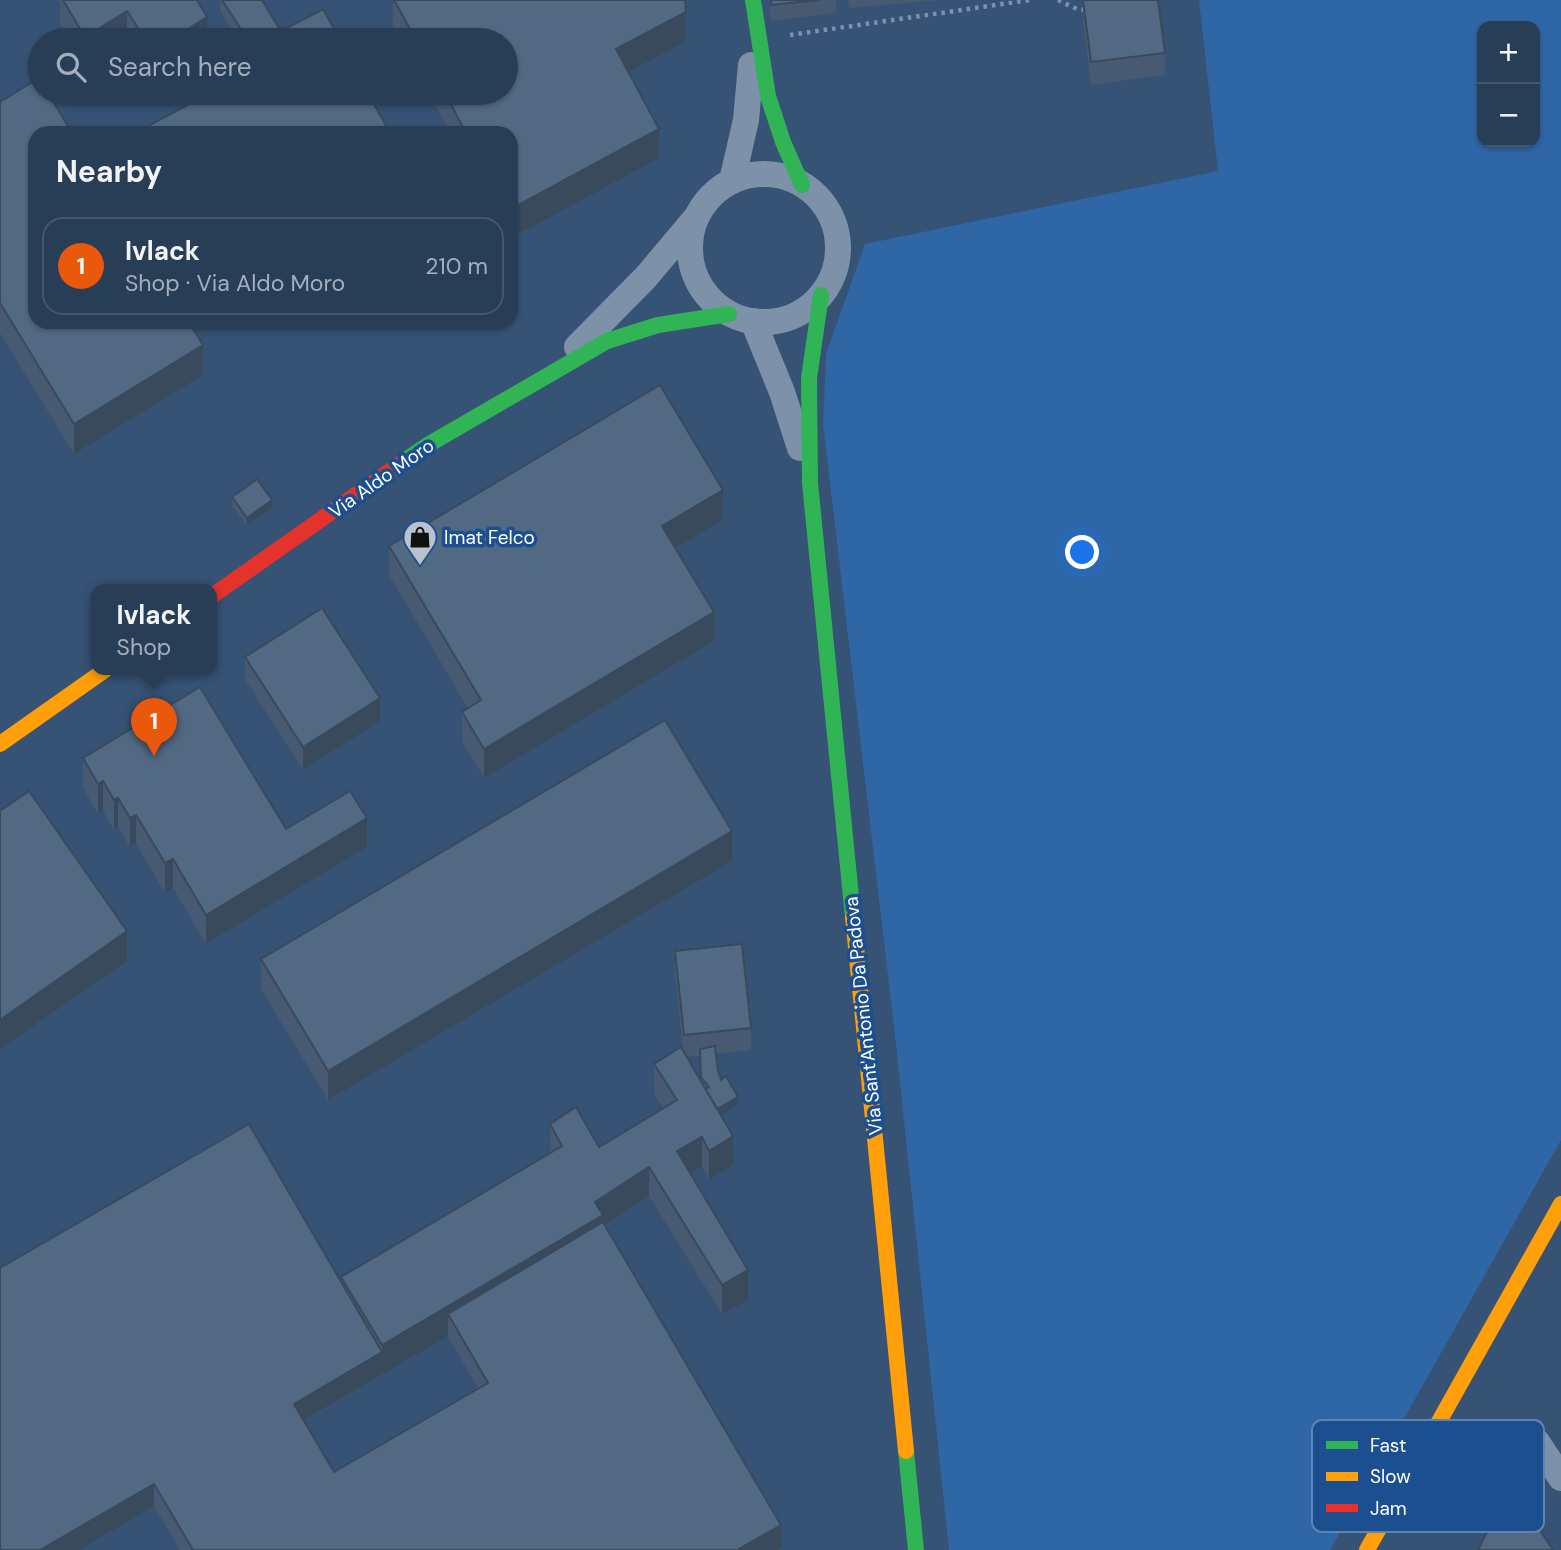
<!DOCTYPE html>
<html lang="en">
<head>
<meta charset="utf-8">
<style>
	:root { --surface:#283e57; --page:#344961; --text:#f1f3f6; --muted:#a5aeba; --line:#44576d; --accent:#ea580c }
	body { margin:0; font-family:"DM Sans",sans-serif; background:var(--page); color:var(--text) }
	.controls { position:absolute; right:21px; top:21px; display:grid; overflow:hidden; border-radius:14px; box-shadow:0 2px 5px #0004 }
	.controls button { width:63px; height:63px; display:grid; place-items:center; padding:0; border:0; border-bottom:2px solid var(--line); background:var(--surface); color:var(--text); font:35px sans-serif }
	.you { position:absolute; left:1083px; top:553px; width:24px; height:24px; margin:-18px; border:5px solid #fff; border-radius:50%; background:#1a73e8; box-shadow:0 0 0 10px #1a73e833 }
	.badge { display:grid; place-items:center; width:46px; height:46px; border-radius:50%; background:var(--accent); color:#fff; font-size:23px; font-weight:700 }
	.pin { position:absolute; translate:-50% -58px; filter:drop-shadow(0 2px 4px #0008) }
	.pin::after { content:''; position:absolute; top:37px; width:24px; height:21px; background:inherit; clip-path:polygon(0 0,100% 0,50% 100%) }
	.popup { position:absolute; left:91px; top:584px; width:126px; height:91px; box-sizing:border-box; display:grid; place-content:center; border-radius:14px; background:var(--surface); filter:drop-shadow(0 2px 5px #0005); font-size:23px; white-space:nowrap; color:var(--muted) }
	.popup b { font-size:26px; color:var(--text) }
	.popup::after { content:''; position:absolute; left:50%; top:100%; margin-left:-14px; border:14px solid transparent; border-top-color:var(--surface) }
	.list { margin:0; padding:0; list-style:none }
	h2 { display:flex; justify-content:space-between; align-items:center; height:91px; margin:0; padding:0 28px; font-size:30px }
	h2 small { font-size:23px; font-weight:400; color:var(--muted) }
	.list li { display:grid; grid-template-columns:46px 1fr auto; gap:21px; align-items:center; box-sizing:border-box; height:98px; margin:0 14px 14px; padding:0 14px; border:2px solid var(--line); border-radius:21px }
	.list b { display:block; font-size:26px; white-space:nowrap }
	.list p { margin:0; font-size:23px; white-space:nowrap; color:var(--muted) }
	.list em { font-size:23px; font-style:normal; color:var(--muted) }
	.icon { flex:none; width:38px; height:38px; fill:none; stroke:currentColor; stroke-width:2; stroke-linecap:round; stroke-linejoin:round }
	.map { position:relative; flex:none; width:1561px; height:1550px; overflow:hidden }
	.search { position:absolute; background:var(--surface); box-shadow:0 2px 5px #0004; left:28px; top:28px; width:490px; height:77px; display:flex; align-items:center; gap:18px; box-sizing:border-box; padding:0 24px; border-radius:38px; color:var(--muted); font-size:26px }
	.panel { position:absolute; background:var(--surface); box-shadow:0 2px 5px #0004; left:28px; top:126px; width:490px; height:203px; border-radius:21px }
	.map>svg:first-child { display:block }
	.green { fill:#2f66a5; fill-rule:evenodd }
	.lines { fill:none; stroke-linecap:round; stroke-linejoin:round }
	.path { stroke:#7d92a8; stroke-width:4.5; stroke-dasharray:3.5 5; stroke-linecap:butt }
	.street { stroke:#7d92a8; stroke-width:26 }
	.fast { stroke:#30b455; stroke-width:16 }
	.slow { stroke:#ff9f0a; stroke-width:16 }
	.jam { stroke:#e5322d; stroke-width:16 }
	.wall { fill:#475a72; fill-rule:evenodd }
	.shaded-wall { fill:#394a5c }
	.building { fill:#526984; stroke:#394a5c; stroke-width:2 }
	.labels { text-anchor:middle; stroke-width:7; stroke-linejoin:round; paint-order:stroke }
	.street-label { font-size:19px; fill:#fff; stroke:#1b4f8f }
	.poi-label { font-size:19px; fill:#fff; stroke:#1b4f8f; text-anchor:start }
	.key { fill:#1b4f8f; stroke:#5f84b1; stroke-width:2 }
	.key-label { font-size:19px; fill:#fff }
</style>
</head>
<body>
<div class="map">
<svg width="1561" height="1550" viewBox="0 0 1561 1550">
	<rect width="100%" height="100%" fill="#365274"/>
	<path class="green" d="M 1199,0 L 1561,0 L 1561,1140 L 1330,1550 L 949,1550 L 895,1035 L 823,423 L 826,354 L 865,244 L 1218,171 ZM 1482,26 L 1535,26 L 1535,142 L 1482,142 Z"/>
	<g class="lines">
		<g class="path">
			<polyline points="1058,0 1077,9 1086,10"/>
			<polyline points="790,35 1030,0"/>
		</g>
		<g class="street">
			<circle cx="764" cy="248" r="74"/>
			<polyline points="732,181 746,120 751,65"/>
			<polyline points="753,321 782,392 800,448"/>
			<polyline points="577,347 646,277 693,221"/>
			<polyline points="1537,1442 1561,1478"/>
		</g>
		<g class="fast">
			<polyline points="753,0 768,96 783,142 802,185"/>
			<polyline points="821,295 809,378 810,483 853,917"/>
			<polyline points="404,461 426,446 607,341 658,325 729,314"/>
			<polyline points="906,1451 916,1550"/>
		</g>
		<g class="slow">
			<polyline points="0,744 105,670"/>
			<polyline points="853,917 906,1451"/>
			<polyline points="1367,1550 1561,1204"/>
		</g>
		<polyline class="jam" points="212,596 404,461"/>
	</g>
	<g class="wall">
		<polygon points="58,0 197,0 207,40 70,40 60,25 60,4"/>
		<polygon points="220,0 262,0 279,33 340,40 238,40 220,11"/>
		<polygon points="393,0 685,0 686,41 628,72 659,158 511,133 450,133 429,93 506,93 506,40 400,40 393,26"/>
		<polygon points="769,0 836,0 836,13 771,21"/>
		<polygon points="848,0 941,0 849,8"/>
		<polygon points="1083,0 1165,53 1165,75 1091,85 1083,22"/>
		<polygon points="0,102 203,375 74,454 0,333"/>
		<polygon points="237,322 257,322 242,330"/>
		<polygon points="232,497 272,508 247,525 232,505"/>
		<polygon points="723,520 675,548 714,641 484,778 462,741 462,712 468,708 389,575 389,546"/>
		<polygon points="245,657 380,721 303,770 245,679"/>
		<polygon points="83,758 286,829 367,847 206,944 173,888 165,893 136,844 130,847 118,827 114,830 103,811 98,814 83,788"/>
		<polygon points="732,861 328,1100 261,989 261,959"/>
		<path d="M 675,951 L 751,1028 L 751,1050 L 716,1054 L 718,1071 L 721,1080 L 738,1105 L 721,1115 L 733,1165 L 709,1180 L 702,1166 L 690,1173 L 748,1300 L 722,1314 L 649,1196 L 605,1225 L 781,1548 L 777,1550 L 180,1550 L 154,1506 L 79,1550 L 341,1281 L 341,1277 L 550,1153 L 550,1124 L 599,1147 L 664,1108 L 654,1094 L 654,1064 L 683,1051 L 675,974 ZM 700,1056 L 701,1082 L 687,1057 ZM 448,1336 L 478,1389 L 334,1472 L 304,1421 Z"/>
		<polygon points="1472,1454 1500,1457 1491,1473 1472,1462"/>
	</g>
	<g class="shaded-wall">
		<polygon points="127,11 127,40 85,40 85,37"/>
		<polygon points="686,12 686,41 616,79 616,49"/>
		<polygon points="207,17 207,40 170,40"/>
		<polygon points="279,28 279,40 259,40"/>
		<polygon points="659,129 659,158 511,238 511,209"/>
		<polygon points="242,322 257,322 242,330"/>
		<polygon points="203,345 203,375 74,454 74,424"/>
		<polygon points="723,490 723,520 662,556 662,526"/>
		<polygon points="272,500 272,508 247,525 247,518"/>
		<polygon points="714,612 714,641 484,778 484,749"/>
		<polygon points="380,698 380,721 303,770 303,747"/>
		<polygon points="103,781 103,811 98,814 98,784"/>
		<polygon points="118,798 118,827 114,830 114,800"/>
		<polygon points="136,815 136,844 130,847 130,818"/>
		<polygon points="367,818 367,847 206,944 206,915"/>
		<polygon points="732,831 732,861 328,1100 328,1071"/>
		<polygon points="173,859 173,888 165,893 165,863"/>
		<polygon points="127,931 127,961 0,1049 0,1020"/>
		<polygon points="738,1097 738,1105 708,1123 708,1115"/>
		<polygon points="733,1136 733,1165 709,1180 709,1151"/>
		<polygon points="702,1137 702,1166 677,1180 677,1151"/>
		<polygon points="649,1167 649,1196 603,1226 448,1314 448,1336 294,1426 294,1404 382,1352 382,1345"/>
		<polygon points="748,1270 748,1300 722,1314 722,1285"/>
		<polygon points="1500,1449 1500,1457 1491,1473 1491,1465"/>
		<polygon points="154,1484 154,1506 79,1550 40,1550"/>
		<polygon points="781,1525 781,1548 777,1550 737,1550"/>
	</g>
	<g class="building">
		<polygon points="63,0 197,0 207,17 170,40 146,40 127,11 85,37"/>
		<polygon points="222,0 262,0 279,28 259,40 248,40"/>
		<polygon points="394,0 685,0 686,12 616,49 659,129 511,209 511,133 466,133 445,93 506,93 506,40 416,40"/>
		<polygon points="771,0 819,0 771,5"/>
		<polygon points="1083,0 1158,0 1165,53 1091,62"/>
		<polygon points="323,9 340,40 264,40"/>
		<polygon points="39,78 40,81 40,93 48,93 72,133 35,133 35,322 189,322 203,345 74,424 0,303 0,102"/>
		<polygon points="210,93 368,93 390,133 152,133 148,126"/>
		<polygon points="660,385 723,490 662,526 714,612 484,749 462,712 481,700 389,546"/>
		<polygon points="257,479 272,500 247,518 232,497"/>
		<polygon points="322,608 380,698 303,747 245,657"/>
		<polygon points="200,687 286,829 350,791 367,818 206,915 173,859 165,863 136,815 130,818 118,798 114,800 103,781 98,784 83,758"/>
		<polygon points="665,720 732,831 328,1071 261,959"/>
		<polygon points="29,791 127,931 0,1020 0,811"/>
		<polygon points="742,944 751,1028 684,1035 675,951"/>
		<polygon points="715,1046 718,1071 721,1080 726,1076 738,1097 717,1109 705,1089 709,1087 701,1077 700,1049"/>
		<polygon points="681,1047 733,1136 709,1151 702,1137 677,1151 748,1270 722,1285 649,1167 595,1202 603,1215 382,1345 341,1277 562,1146 550,1124 576,1107 599,1147 677,1100 654,1064"/>
		<polygon points="249,1124 382,1352 294,1404 334,1472 488,1383 448,1314 603,1222 781,1525 737,1550 193,1550 154,1484 40,1550 0,1550 0,1268"/>
		<polygon points="1481,1438 1500,1449 1491,1465 1472,1454"/>
		<polygon points="1524,1506 1553,1550 1478,1550 1486,1534"/>
	</g>
	<defs>
		<symbol id="shop-pin" viewBox="-11 -11 22 30"><path d="M0 17L-7.5 6A9.5 9.5 0 1 1 7.5 6Z" fill="#b9c2ce" stroke="#1b4f8f"/><path d="M-5-2.5h2.3a2.7 3.5 0 0 1 5.4 0H5L5.5 6h-11ZM-1.5-2.5h3a1.5 2.3 0 0 0-3 0Z" fill="#111"/></symbol>
	</defs>
	<g fill-rule="evenodd">
		<use href="#shop-pin" x="401" y="518" width="38" height="52"/>
	</g>
	<g class="labels">
		<g class="street-label">
			<text transform="translate(381 478) rotate(-35)" y="7">Via Aldo Moro</text>
			<text transform="translate(863 1016) rotate(-96)" y="7">Via Sant'Antonio Da Padova</text>
		</g>
		<g class="poi-label">
			<text x="444" y="544">Imat Felco</text>
		</g>
	</g>
	<rect x="1312" y="1420" width="232" height="112" rx="10" class="key"/>
	<rect x="1326" y="1441" width="32" height="8" fill="#30b455"/>
	<rect x="1326" y="1472" width="32" height="9" fill="#ff9f0a"/>
	<rect x="1326" y="1504" width="32" height="8" fill="#e5322d"/>
	<g class="key-label">
		<text x="1370" y="1452">Fast</text>
		<text x="1370" y="1483">Slow</text>
		<text x="1370" y="1515">Jam</text>
	</g>
</svg>
<div class="controls">
<button>+</button>
<button>−</button>
</div>
<div class="you"></div>
<div class="pin badge" style="left:154px;top:756px">1</div>
<div class="popup"><b>Ivlack</b>Shop</div>
<div class="search"><svg class="icon" aria-label="search" viewBox="0 0 24 24"><circle cx="10" cy="10" r="6"/><path d="M15 15l6 6"/></svg>Search here</div>
<section class="panel">
<h2>Nearby<small></small></h2>
<ul class="list">
<li><span class="badge">1</span><div><b>Ivlack</b><p>Shop · Via Aldo Moro</p></div><em>210 m</em></li>
</ul>
</section>
</div>
</body>
</html>
